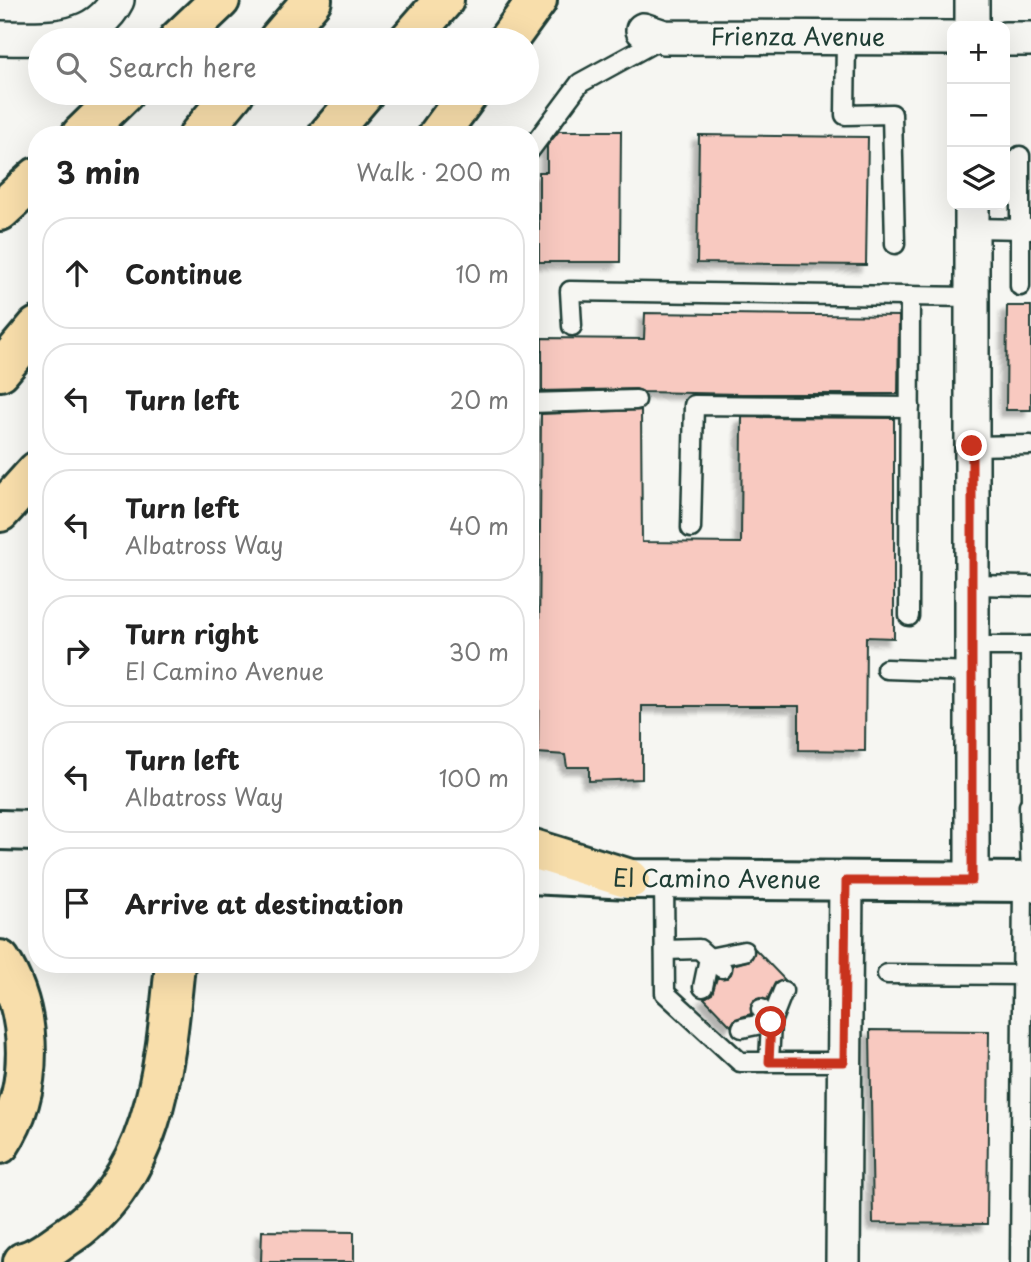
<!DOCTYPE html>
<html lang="en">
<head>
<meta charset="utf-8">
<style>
	:root { --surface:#fff; --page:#f2f2f2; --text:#222; --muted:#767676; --line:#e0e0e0 }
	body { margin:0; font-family:"Playpen Sans",sans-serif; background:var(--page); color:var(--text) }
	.controls { position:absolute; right:21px; top:21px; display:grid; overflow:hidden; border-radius:14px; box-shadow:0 7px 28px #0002 }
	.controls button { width:63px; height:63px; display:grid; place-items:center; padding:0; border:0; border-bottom:2px solid var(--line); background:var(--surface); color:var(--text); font:35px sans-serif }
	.stop { position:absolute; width:21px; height:21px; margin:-16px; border:5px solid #c8321e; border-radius:50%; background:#fff }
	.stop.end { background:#c8321e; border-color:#fff; box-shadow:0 2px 7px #0008 }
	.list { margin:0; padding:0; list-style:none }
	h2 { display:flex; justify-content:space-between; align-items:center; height:91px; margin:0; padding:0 28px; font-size:30px }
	h2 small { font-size:23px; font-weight:400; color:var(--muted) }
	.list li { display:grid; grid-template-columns:46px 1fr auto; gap:21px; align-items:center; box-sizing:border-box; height:112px; margin:0 14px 14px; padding:0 14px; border:2px solid var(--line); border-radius:28px }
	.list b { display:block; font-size:26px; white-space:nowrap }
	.list p { margin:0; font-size:23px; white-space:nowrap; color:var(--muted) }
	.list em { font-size:23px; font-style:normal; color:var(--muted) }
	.icon { flex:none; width:38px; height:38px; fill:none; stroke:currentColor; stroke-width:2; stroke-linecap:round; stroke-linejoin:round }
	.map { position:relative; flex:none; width:1031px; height:1262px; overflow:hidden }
	.search { position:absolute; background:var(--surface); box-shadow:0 7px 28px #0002; left:28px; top:28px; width:511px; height:77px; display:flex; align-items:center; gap:18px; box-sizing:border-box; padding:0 24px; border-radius:38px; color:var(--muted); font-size:26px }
	.panel { position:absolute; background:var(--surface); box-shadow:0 7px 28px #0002; left:28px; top:126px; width:511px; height:847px; border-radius:28px }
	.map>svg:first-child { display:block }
	.building { fill:#f8c9c0; stroke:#1f3d34; stroke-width:2; filter:url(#shadow) }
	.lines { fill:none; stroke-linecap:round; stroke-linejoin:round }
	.service-casing { stroke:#1f3d34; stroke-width:23 }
	.minor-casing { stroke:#1f3d34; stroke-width:38 }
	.secondary-casing { stroke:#1f3d34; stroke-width:44 }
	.motorway-casing { stroke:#1f3d34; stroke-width:44 }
	.service { stroke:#f6f6f2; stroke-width:18 }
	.minor { stroke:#f6f6f2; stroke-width:33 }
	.secondary { stroke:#f6f6f2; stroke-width:38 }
	.motorway { stroke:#f8deab; stroke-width:38 }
	.route { stroke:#c8321e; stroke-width:9 }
	.labels { text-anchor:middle; stroke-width:5; stroke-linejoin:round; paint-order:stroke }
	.street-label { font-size:24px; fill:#1f3d34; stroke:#f6f6f2 }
</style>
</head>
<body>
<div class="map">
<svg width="1031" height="1262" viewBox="0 0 1031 1262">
	<defs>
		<filter id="shadow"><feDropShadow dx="-6" dy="6" stdDeviation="2" flood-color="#0004"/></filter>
	</defs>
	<rect width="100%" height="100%" fill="#f6f6f2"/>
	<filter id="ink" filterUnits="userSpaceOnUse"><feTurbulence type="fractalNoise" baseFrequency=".0143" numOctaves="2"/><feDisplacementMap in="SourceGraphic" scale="14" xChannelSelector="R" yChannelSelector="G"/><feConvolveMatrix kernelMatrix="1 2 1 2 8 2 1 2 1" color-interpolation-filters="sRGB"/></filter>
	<g filter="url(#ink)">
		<g class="building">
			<polygon points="559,131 621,131 620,262 539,262 539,172 547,172 547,146"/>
			<polygon points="699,135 868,137 866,265 697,263"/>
			<polygon points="1007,306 1031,306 1031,410 1006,410"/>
			<polygon points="645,313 899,316 898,394 742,394 643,392 636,389 542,391 542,338 644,339"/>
			<polygon points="641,410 642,542 741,543 742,417 894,418 894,638 866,637 865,751 799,750 799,706 642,706 642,779 589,781 589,767 567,767 565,755 538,753 541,414"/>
			<polygon points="755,949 785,980 775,983 767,1000 760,998 754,1000 751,1014 735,1019 731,1026 704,998 712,994 717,978 727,978 731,974 733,965 751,960"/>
			<polygon points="870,1030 989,1031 987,1224 873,1223"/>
			<polygon points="262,1231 354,1232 354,1262 261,1262"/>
		</g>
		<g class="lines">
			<defs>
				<g id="service">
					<polyline points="846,38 845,115 892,114 895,244"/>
					<polyline points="530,150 580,83 664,37"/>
					<polyline points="1020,156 1020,286"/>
					<polyline points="972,228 1031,229"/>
					<polyline points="572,326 570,291 972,297"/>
					<polyline points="530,403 636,400"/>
					<polyline points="972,446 1031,445"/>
					<polyline points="691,528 694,405 910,407"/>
					<polyline points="972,585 1031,586"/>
					<polyline points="909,616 910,296"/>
					<polyline points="972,646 1031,646"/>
					<polyline points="1030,646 1031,806"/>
					<polyline points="886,669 972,672"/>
					<polyline points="1029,806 1031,882"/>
					<polyline points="664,880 665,993 740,1062 844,1062"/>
					<polyline points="665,950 699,949 709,958 703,987"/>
					<polyline points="722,968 709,958 744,951"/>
					<polyline points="887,974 1031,975"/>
					<polyline points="761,1009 771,1022 769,1062"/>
					<polyline points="742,1028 771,1022 783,991"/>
					<polyline points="1020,1262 1023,881"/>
				</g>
				<g id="minor">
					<polyline points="972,26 972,0"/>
					<path id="s1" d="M 643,30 L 664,37 L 952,38"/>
					<path d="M 0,38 C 42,38 95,44 117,0"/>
					<polyline points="1005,39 1031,39"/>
					<polyline points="972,205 972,881"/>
					<polyline points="843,1262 846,881"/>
				</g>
				<g id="secondary">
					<polyline points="0,830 37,831"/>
					<path id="s2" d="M 530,874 L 630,879 L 1031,882"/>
				</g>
				<g id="motorway">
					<polyline points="178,40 220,0"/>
					<polyline points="278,40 312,0"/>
					<polyline points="409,40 444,0"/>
					<polyline points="508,40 537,0"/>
					<polyline points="81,135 124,93"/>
					<polyline points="199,135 234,93"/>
					<polyline points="328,135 364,93"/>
					<polyline points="438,135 469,93"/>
					<polyline points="0,211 37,177"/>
					<polyline points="0,371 37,327"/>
					<polyline points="0,512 37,471"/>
					<polyline points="530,848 630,879"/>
					<path d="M 0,960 C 34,1013 35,1091 0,1144"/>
					<path d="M 23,1262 C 38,1259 52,1247 65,1238 C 157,1180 165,1063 175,964"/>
				</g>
			</defs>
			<use href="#service" class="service-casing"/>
			<use href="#minor" class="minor-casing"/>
			<use href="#secondary" class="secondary-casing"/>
			<use href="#motorway" class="motorway-casing"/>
			<use href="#service" class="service"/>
			<use href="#minor" class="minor"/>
			<use href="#secondary" class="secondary"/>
			<use href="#motorway" class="motorway"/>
		</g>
	</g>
	<g class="lines" filter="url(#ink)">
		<polyline class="route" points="771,1022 769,1062 844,1062 846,881 972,881 972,446"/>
	</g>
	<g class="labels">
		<g class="street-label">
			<text dy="8" stroke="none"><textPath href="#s1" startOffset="156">Frienza Avenue</textPath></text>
			<text dy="8" stroke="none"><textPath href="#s2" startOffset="187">El Camino Avenue</textPath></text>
		</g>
	</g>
</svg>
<div class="controls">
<button>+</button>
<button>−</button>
<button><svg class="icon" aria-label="layers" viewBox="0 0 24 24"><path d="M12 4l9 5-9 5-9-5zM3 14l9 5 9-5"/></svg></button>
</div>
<div class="stop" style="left:771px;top:1022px"></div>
<div class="stop end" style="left:972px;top:446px"></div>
<div class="search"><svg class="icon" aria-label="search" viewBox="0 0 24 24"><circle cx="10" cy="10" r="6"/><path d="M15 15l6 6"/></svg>Search here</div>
<section class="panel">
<h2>3 min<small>Walk · 200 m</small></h2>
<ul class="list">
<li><svg class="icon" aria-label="ahead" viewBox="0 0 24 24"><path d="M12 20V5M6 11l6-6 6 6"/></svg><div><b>Continue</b></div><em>10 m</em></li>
<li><svg class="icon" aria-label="left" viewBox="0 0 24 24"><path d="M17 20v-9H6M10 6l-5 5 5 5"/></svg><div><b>Turn left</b></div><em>20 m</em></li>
<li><svg class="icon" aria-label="left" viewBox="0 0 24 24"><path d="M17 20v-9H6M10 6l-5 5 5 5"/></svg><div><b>Turn left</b><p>Albatross Way</p></div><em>40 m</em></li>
<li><svg class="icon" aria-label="right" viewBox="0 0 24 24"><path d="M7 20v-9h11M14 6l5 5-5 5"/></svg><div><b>Turn right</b><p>El Camino Avenue</p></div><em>30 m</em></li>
<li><svg class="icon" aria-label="left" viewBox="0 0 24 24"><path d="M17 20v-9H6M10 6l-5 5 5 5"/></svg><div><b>Turn left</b><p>Albatross Way</p></div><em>100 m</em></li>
<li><svg class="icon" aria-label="arrive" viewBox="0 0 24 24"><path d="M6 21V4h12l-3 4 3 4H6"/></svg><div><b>Arrive at destination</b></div></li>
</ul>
</section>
</div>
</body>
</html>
